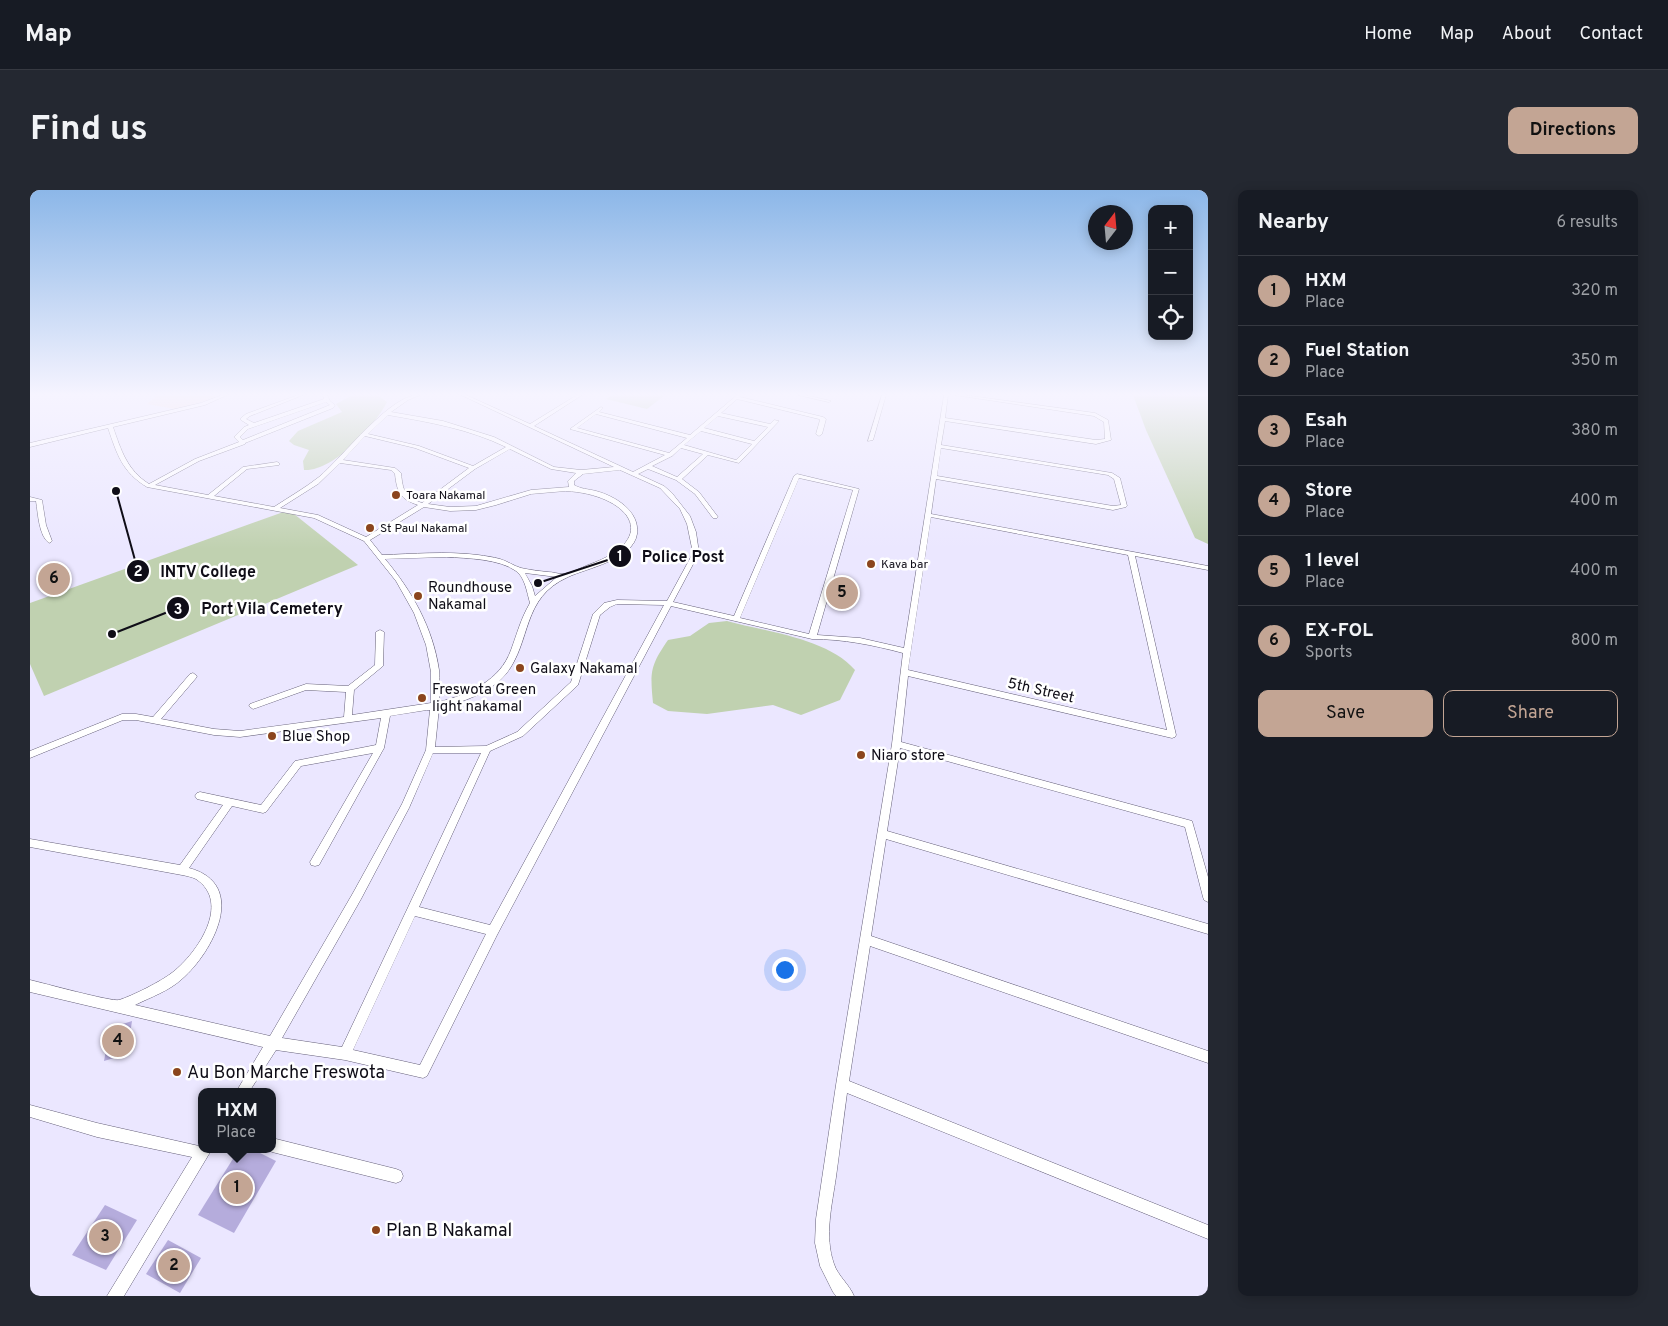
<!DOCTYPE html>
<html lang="en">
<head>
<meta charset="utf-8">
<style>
	:root { --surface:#171b24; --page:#242831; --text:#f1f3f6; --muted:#9ea1a6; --line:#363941; --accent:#c3a594 }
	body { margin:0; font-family:Overpass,sans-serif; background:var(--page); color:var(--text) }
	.controls { position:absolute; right:15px; top:15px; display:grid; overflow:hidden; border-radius:10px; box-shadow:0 2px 12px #0003 }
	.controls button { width:45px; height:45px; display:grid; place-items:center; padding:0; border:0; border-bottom:1px solid var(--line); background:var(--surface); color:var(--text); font:25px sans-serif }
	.compass { position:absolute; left:1058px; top:15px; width:45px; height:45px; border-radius:50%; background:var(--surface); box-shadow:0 2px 12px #0003; rotate:16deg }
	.you { position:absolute; left:754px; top:779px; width:18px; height:18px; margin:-12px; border:4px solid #fff; border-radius:50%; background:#1a73e8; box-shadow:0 0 0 8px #1a73e833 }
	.badge { display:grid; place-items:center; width:32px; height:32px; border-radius:50%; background:var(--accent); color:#111; font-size:16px; font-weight:700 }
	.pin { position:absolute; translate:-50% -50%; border:2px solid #fff; box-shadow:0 1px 5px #0006 }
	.popup { position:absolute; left:168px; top:898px; width:78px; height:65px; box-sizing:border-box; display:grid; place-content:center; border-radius:10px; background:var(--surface); filter:drop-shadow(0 1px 4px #0005); font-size:16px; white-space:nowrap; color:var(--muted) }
	.popup b { font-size:19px; color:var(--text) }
	.popup::after { content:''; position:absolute; left:50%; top:100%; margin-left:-10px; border:10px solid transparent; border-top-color:var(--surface) }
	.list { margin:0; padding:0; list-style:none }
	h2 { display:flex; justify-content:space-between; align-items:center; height:65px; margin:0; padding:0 20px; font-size:21px }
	h2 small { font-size:16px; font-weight:400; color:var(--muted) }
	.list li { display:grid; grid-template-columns:32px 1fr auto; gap:15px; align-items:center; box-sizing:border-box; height:70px; padding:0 20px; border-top:1px solid var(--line) }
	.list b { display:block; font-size:19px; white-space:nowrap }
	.list p { margin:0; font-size:16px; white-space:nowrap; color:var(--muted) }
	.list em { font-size:16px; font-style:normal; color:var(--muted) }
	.actions { display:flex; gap:10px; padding:15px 20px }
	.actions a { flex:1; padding:11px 0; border:1px solid var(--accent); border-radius:10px; text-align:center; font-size:18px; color:var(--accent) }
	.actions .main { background:var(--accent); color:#111 }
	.icon { flex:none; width:28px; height:28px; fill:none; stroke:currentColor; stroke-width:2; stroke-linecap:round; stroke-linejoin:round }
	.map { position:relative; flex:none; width:1178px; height:1106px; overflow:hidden; border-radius:10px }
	header { display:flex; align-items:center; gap:30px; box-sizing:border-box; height:70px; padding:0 25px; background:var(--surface); border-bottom:1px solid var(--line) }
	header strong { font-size:24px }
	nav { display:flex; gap:28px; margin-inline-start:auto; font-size:18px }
	.intro { display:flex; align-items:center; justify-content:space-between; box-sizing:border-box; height:120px; padding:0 30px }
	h1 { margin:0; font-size:35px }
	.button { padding:12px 22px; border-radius:10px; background:var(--accent); color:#111; font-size:18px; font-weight:700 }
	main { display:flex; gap:30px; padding:0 30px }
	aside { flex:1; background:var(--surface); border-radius:10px; box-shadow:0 2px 12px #0003 }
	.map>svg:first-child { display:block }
	.education { fill:#f4dad5 }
	.green { fill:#c0d1b0 }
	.building { fill:#b5acdc }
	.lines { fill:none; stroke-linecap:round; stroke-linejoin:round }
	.street-casing { stroke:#656079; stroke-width:1 }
	.street { fill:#fff; fill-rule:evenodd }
	.poi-dot { fill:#8b451d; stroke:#fff; stroke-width:2 }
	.labels { text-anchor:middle; stroke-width:5; stroke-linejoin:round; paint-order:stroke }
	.far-poi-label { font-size:12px; fill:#0f0d17; stroke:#fff; text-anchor:start }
	.poi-label { font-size:15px; fill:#0f0d17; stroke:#fff; text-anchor:start }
	.street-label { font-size:15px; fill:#0f0d17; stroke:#fff }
	.near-poi-label { font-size:18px; fill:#0f0d17; stroke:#fff; text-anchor:start }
	.leader { fill:none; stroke:#0f0d17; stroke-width:2 }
	.callout-dot { fill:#0f0d17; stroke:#fff; stroke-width:2 }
	.mark-label { font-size:15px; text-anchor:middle; font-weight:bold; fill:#fff }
	.callout-label { font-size:16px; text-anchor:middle; font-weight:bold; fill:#0f0d17; stroke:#fff; stroke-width:5; stroke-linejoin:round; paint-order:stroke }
</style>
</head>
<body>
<header>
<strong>Map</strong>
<nav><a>Home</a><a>Map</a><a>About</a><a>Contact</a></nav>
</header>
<div class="intro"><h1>Find us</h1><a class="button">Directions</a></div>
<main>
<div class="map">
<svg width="1178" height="1106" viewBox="0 0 1178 1106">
	<rect width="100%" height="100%" fill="#ebe7ff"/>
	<polygon class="education" points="128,205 186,205 183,209 145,219 117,214"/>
	<g class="green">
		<path d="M 323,205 L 347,205 L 357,212 C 345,236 303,282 274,280 L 273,271 L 279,260 L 264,255 L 259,251 L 268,241 L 312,222 L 306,214 Z"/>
		<polygon points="582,205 635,205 617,219 576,209"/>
		<polygon points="1103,205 1178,205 1178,354 1165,348 1116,240"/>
		<polygon points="259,320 328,375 14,506 0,474 0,413"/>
		<path d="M 697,431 C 736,442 797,448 825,480 L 810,510 L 771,525 L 743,515 L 677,524 L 638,521 L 623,513 C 620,482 620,476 638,450 L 660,446 L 679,433 Z"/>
	</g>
	<g class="building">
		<polygon points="102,831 97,864 74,871 80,838"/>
		<polygon points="209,959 222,959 246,971 204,1043 168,1025"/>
		<polygon points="75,1015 107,1030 76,1080 42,1065"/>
		<polygon points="138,1050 171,1068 150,1103 116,1084"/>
	</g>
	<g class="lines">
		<defs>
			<g id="street">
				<path d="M 192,205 L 197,205 L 175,215 L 83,237 C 91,260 97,280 119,294 L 165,269 L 209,252 L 204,247 L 214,237 L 219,235 L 211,230 L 211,228 L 216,224 L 268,205 L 273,205 L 220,226 L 216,229 L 224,233 L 294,209 L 293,205 L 297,205 L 300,211 L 305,215 L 303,218 L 215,253 L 215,254 L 169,271 L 125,295 L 178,305 L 213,277 L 247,272 L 249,273 L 249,275 L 217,279 L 184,306 L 244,317 C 259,307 275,298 289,287 C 312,268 362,202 390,205 L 378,210 L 361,222 L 413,231 L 464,247 L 524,277 L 551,280 L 584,277 L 431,205 L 436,205 L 500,234 L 547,205 L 552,205 L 504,236 L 603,282 L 635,265 L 540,239 L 571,217 L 573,218 L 569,222 L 660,245 L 707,205 L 711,205 L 710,207 L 793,227 L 796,229 L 792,244 L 789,246 L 786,244 L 790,230 L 789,229 L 707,209 L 691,223 L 740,234 L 744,230 L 749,231 L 709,273 L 678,265 L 652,289 L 669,302 L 688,327 L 687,328 L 683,328 L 665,304 L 646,290 L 618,279 L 608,284 L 634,296 L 642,303 L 660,326 L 666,342 L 669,363 L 643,412 L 704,426 L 764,286 L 767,284 L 829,299 L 787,445 L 830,448 L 874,458 L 914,205 L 918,205 L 915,228 L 1066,250 L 1075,249 L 1074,232 L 1064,226 L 925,205 L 934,205 L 1065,223 L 1078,230 L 1081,250 L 1066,254 L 915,231 L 911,255 L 1082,283 L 1090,288 L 1097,316 L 1096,317 L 1083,320 L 906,289 L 901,324 L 1178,376 L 1178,380 L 1105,366 L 1146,545 L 1145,547 L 1142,548 L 878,486 L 871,552 L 1162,631 L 1178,687 L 1178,712 L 1174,710 L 1173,707 L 1155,637 L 870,558 L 857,641 L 1178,734 L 1178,744 L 856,649 L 841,746 L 1178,861 L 1178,873 L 840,756 L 819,891 L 1178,1035 L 1178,1049 L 817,903 C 813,931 810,959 806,987 C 802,1015 794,1046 804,1074 C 808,1086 819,1094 824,1106 L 806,1106 L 803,1102 L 790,1076 L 785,1053 L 786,1029 L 806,895 L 862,554 L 873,463 C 843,455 813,449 782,449 L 641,416 L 467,745 L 397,886 L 393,888 L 315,870 L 246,860 L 219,902 L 206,902 L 233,857 L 0,802 L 0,790 C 13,793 82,812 89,810 C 102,806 132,791 143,782 C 167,763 202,713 166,689 C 162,687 157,686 152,685 L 0,657 L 0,649 L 150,675 L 193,615 L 167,609 L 165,606 L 167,603 L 170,602 L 231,615 L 265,571 L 346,555 L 351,528 L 210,547 L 184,545 L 106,530 L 93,530 L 0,568 L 0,561 L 92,524 L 106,524 L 123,527 L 160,484 L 163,483 L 167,486 L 166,488 L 131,529 L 184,539 L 210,541 L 314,527 L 316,502 L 276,500 L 223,519 L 219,516 L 220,514 L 276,494 L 318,496 L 345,475 L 346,442 L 350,440 L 354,442 L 353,476 L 324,500 L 322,525 L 401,513 L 401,482 L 396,455 L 384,423 L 366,391 L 334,351 L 284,328 L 117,297 C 92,282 87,264 78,238 L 0,257 L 0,253 L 171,213 ZM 296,212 L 300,215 L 213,250 L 210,247 L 218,239 ZM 566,224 L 657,248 L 639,263 L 547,238 ZM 358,225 C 399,232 439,239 476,257 L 443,276 L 389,256 L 338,244 ZM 688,226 L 738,237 L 724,251 L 674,238 ZM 671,241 L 722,254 L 706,270 L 654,255 ZM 335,246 L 385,258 L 439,278 L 392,313 C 374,306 373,301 371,283 L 365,278 L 313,270 ZM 651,258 L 673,264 L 647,287 L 622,276 L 642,266 ZM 911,258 L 1078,285 L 1084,289 L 1091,315 L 1083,316 L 907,286 ZM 480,259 L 521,279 L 546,283 L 538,291 L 539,297 L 501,300 L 446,316 L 420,317 L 398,314 L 445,279 ZM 310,273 L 361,280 L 365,284 C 367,302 370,309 388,315 L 336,347 L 288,325 L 250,318 L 288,294 ZM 590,280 L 630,298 L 650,319 L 657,334 L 663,363 L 637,411 L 587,410 L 574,413 L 563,424 L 541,492 L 487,542 L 456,556 L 405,557 L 409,518 C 433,512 460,503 476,484 C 502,451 491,408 538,387 C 557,378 603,370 607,344 C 610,321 585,306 566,301 C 558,299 551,299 544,295 L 544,291 L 553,284 ZM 769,288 L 823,300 L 779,444 L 710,428 ZM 536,301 C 597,304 635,348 558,375 C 551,378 541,383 533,384 C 528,384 523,382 518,382 C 509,381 500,380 491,378 C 484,376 477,371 470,369 C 463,367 455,366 448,365 C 416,361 383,364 352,365 L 340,350 L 394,317 L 420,321 L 446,320 L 466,315 L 501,304 ZM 901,327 L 1098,365 L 1137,540 L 878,480 ZM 417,367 C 437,368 470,369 486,381 C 495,387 497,403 500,413 C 491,428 487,444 481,460 C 470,491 439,504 409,512 C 409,501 410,490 409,480 C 403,438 382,401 355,369 ZM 495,383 L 527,387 L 505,406 L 502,396 ZM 587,414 L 634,415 L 460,735 L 389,717 L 460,561 L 493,546 L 548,495 L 570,425 L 580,417 ZM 397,520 L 400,520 L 396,560 L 372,614 L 323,703 L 240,846 L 105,815 C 121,807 139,801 152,789 C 183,762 219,694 159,678 L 202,616 L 233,623 L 236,622 L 271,576 L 343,563 L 280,672 L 281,675 L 285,676 L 289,675 L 354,558 L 360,526 ZM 403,563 L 451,563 L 312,857 L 252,848 L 331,709 L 379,618 ZM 385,726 L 456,744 L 390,875 L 323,860 Z"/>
				<polygon points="768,205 775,205 801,211 799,212"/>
				<polygon points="852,205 856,205 843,250 838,251"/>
				<path d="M 0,307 L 12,310 L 16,335 L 22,351 L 21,352 L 19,353 C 9,346 8,324 6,311 L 0,311 Z"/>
				<polygon points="0,915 67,933 169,956 172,954 172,959 182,959 94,1106 77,1106 162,967 67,947 0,927"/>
				<polygon points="242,948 366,979 371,981 373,986 371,991 366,993 242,962 237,959 242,959"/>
			</g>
		</defs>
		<use href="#street" class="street-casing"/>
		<use href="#street" class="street"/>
	</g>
	<linearGradient id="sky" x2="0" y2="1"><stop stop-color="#8cb7e8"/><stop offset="0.57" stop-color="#f6f4ff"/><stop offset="1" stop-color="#f6f4ff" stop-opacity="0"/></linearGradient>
	<rect width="1178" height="359" fill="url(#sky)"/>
	<g class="poi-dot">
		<circle cx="366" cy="305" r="5"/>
		<circle cx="340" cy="338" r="5"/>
		<circle cx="841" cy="374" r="5"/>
		<circle cx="388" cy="406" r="5"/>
		<circle cx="490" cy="478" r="5"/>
		<circle cx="392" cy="508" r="5"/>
		<circle cx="242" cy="546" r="5"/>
		<circle cx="831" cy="565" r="5"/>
		<circle cx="147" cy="882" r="5"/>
		<circle cx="346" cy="1040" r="5"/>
	</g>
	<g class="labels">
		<g class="far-poi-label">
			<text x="376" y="309">Toara Nakamal</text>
			<text x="350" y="342">St Paul Nakamal</text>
			<text x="851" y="378">Kava bar</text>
		</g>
		<g class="poi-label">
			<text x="398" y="402">Roundhouse<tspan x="398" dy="17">Nakamal</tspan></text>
			<text x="500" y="483">Galaxy Nakamal</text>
			<text x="402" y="504">Freswota Green<tspan x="402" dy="17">light nakamal</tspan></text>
			<text x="252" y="551">Blue Shop</text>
			<text x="841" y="570">Niaro store</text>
		</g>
		<g class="street-label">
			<text transform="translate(1011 500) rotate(13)" y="5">5th Street</text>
		</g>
		<g class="near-poi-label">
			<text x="157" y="888">Au Bon Marche Freswota</text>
			<text x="356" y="1046">Plan B Nakamal</text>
		</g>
	</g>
	<path class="leader" d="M508 393L590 366M86 301L108 381M82 444L148 418"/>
	<g class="callout-dot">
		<circle cx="508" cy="393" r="5"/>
		<circle cx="86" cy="301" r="5"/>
		<circle cx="82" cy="444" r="5"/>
		<circle cx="590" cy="366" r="12"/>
		<circle cx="108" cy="381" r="12"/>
		<circle cx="148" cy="418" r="12"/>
	</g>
	<g class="mark-label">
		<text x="590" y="371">1</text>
		<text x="108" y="386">2</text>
		<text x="148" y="424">3</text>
	</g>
	<g class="callout-label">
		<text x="653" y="372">Police Post</text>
		<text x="178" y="387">INTV College</text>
		<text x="242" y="424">Port Vila Cemetery</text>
	</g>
</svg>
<div class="controls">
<button>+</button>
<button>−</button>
<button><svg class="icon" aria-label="locate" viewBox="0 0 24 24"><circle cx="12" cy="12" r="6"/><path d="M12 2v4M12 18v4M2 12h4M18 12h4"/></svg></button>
</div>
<svg class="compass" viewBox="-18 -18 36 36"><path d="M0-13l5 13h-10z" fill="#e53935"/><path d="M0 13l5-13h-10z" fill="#9ea1a6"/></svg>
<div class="you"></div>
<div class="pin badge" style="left:207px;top:998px">1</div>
<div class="popup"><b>HXM</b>Place</div>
<div class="pin badge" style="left:144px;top:1076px">2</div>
<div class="pin badge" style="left:75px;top:1047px">3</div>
<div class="pin badge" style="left:88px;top:851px">4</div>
<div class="pin badge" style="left:812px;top:403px">5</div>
<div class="pin badge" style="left:24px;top:389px">6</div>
</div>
<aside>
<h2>Nearby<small>6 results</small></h2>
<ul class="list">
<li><span class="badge">1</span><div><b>HXM</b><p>Place</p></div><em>320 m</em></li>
<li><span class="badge">2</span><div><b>Fuel Station</b><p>Place</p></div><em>350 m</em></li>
<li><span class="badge">3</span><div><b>Esah</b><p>Place</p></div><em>380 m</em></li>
<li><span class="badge">4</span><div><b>Store</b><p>Place</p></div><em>400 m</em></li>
<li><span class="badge">5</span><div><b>1 level</b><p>Place</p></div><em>400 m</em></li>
<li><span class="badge">6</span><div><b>EX-FOL</b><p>Sports</p></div><em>800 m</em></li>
</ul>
<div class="actions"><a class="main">Save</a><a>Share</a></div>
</aside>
</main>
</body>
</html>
